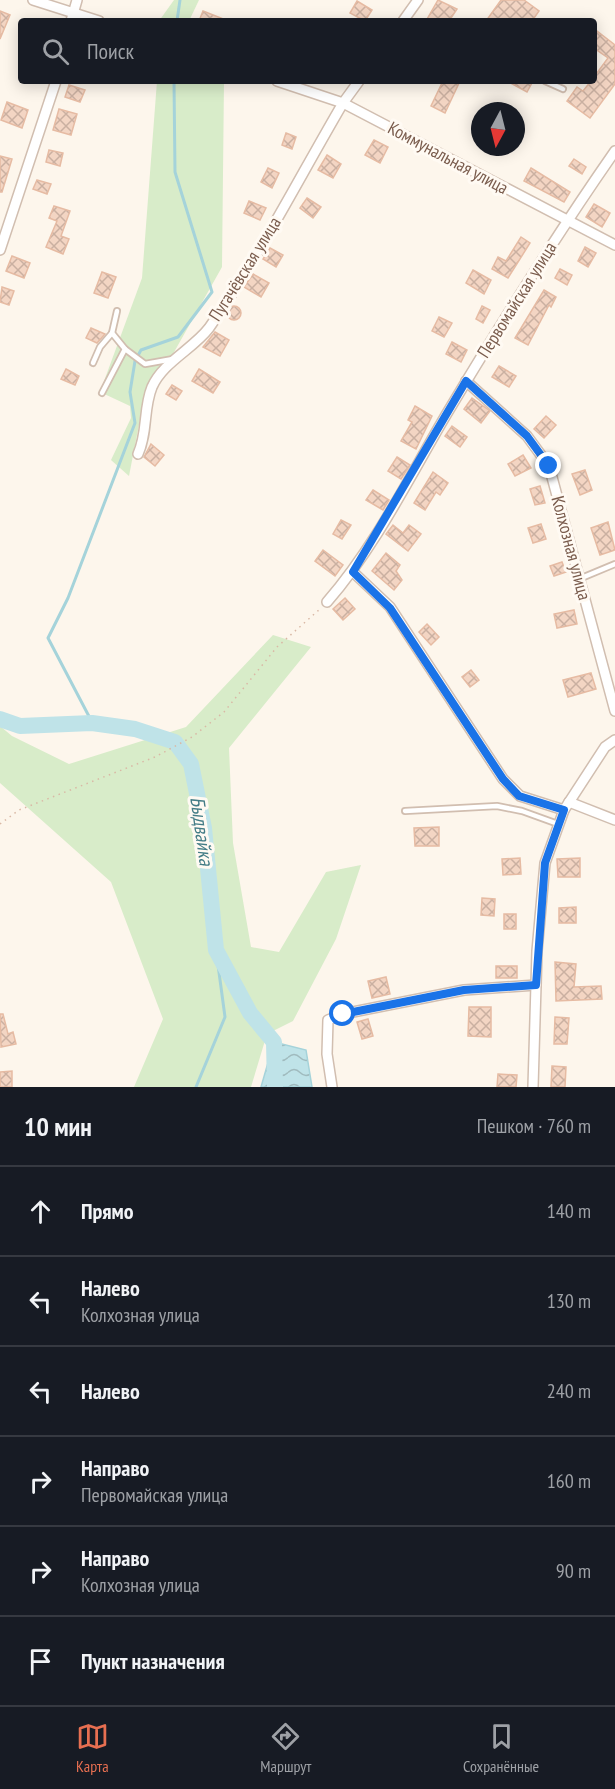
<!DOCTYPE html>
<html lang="ru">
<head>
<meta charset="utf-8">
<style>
	:root { --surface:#171b24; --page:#242831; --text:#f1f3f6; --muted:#9ea1a6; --line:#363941; --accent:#e76f51 }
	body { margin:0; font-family:"PT Sans Narrow",sans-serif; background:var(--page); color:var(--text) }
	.compass { position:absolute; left:471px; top:102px; width:54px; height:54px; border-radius:50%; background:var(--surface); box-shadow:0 3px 15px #0003; rotate:187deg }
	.stop { position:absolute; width:18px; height:18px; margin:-14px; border:4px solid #1a73e8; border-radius:50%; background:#fff }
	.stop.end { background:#1a73e8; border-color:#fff; box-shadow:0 2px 6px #0008 }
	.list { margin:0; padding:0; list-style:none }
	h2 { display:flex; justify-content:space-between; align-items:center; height:78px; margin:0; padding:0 24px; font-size:26px }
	h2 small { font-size:20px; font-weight:400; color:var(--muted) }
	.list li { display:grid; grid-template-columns:39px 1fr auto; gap:18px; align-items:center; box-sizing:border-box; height:90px; padding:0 24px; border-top:2px solid var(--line) }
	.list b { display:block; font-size:22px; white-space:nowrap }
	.list p { margin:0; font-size:20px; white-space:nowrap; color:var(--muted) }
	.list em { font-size:20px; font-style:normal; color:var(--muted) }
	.icon { flex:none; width:33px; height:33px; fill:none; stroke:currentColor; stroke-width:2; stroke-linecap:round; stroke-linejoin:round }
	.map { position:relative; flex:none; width:615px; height:1087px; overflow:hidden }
	.search { position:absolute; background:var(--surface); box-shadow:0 3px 15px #0003; left:18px; right:18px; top:18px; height:66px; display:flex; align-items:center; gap:15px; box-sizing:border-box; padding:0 21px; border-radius:6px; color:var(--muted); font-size:22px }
	.sheet { height:618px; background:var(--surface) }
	nav { display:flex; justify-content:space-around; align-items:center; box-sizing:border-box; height:84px; border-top:2px solid var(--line); background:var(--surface); font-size:16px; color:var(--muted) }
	nav a { display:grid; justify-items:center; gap:3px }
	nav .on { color:var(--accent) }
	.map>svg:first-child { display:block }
	.grass { fill:#d8ecc9 }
	.water { fill:url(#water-waves); stroke:#a5d3da; stroke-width:1.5 }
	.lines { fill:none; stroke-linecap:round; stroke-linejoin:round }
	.stream { stroke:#a5d3da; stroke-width:3 }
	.river { stroke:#bfe3e8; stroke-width:16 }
	.building { fill:url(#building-cross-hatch); stroke:#e6bba3; stroke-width:1.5 }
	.service-casing { stroke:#d1beb0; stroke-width:8 }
	.minor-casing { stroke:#d1beb0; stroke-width:12 }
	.path { stroke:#d9b8a5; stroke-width:1.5; stroke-dasharray:1.5 4.5; stroke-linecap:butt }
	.service { stroke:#fff; stroke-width:4.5 }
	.minor { stroke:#fff; stroke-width:9 }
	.route { stroke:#1a73e8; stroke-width:8 }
	.labels { text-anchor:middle; stroke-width:6; stroke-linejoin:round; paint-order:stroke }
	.street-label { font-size:18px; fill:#7a5c4d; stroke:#fffaf3 }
	.water-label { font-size:20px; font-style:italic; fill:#437c86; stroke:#fffaf3 }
</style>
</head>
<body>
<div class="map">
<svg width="615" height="1087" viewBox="0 0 615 1087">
	<defs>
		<pattern id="water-waves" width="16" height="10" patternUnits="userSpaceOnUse" patternTransform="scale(1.5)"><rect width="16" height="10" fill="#bfe3e8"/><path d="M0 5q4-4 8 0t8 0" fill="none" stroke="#a0bbbe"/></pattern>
		<pattern id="building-cross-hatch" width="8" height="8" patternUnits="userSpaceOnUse" patternTransform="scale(1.5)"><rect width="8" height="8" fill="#f3d5c3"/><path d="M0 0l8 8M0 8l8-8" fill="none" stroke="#cab0a1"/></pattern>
	</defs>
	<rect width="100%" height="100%" fill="#fdf6ec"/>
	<g class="grass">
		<polygon points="174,0 199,0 189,21 159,21"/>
		<polygon points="157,81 224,81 222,267 142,409 129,476 111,460 131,418 130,406 100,392 142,278"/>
		<polygon points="273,635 311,647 229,748 233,843 251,947 279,952 326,872 361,865 336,939 293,1021 267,1034 251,1087 134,1087 163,1019 111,882 0,783 0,726 12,736 69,764 186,727"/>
	</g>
	<polygon class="water" points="274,1042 306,1050 312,1087 261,1087"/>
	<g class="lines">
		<g class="stream">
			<polyline points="177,21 180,0"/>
			<polyline points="93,724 48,638 68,598 135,423 130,392 135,361 141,350 178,337 212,292 175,172 174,81"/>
			<polyline points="196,1087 225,1017 216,950"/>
		</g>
		<polyline class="river" points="0,719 20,726 92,723 135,729 175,742 191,764 204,828 216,950 250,1013 274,1042 275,1087"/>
	</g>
	<g class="building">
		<polygon points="438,0 457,9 449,21 426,21"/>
		<polygon points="501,0 524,0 539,11 532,21 486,21"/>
		<polygon points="357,1 372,10 365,21 350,13"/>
		<polygon points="0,11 10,15 0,39"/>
		<polygon points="203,11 226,20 226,21 199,21"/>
		<polygon points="597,31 615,45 615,84 590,118 567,101 577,87 583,91 591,81 594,81 594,77 608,58 594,48 594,35"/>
		<polygon points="443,81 460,81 445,113 431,106"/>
		<polygon points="507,81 533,81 527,92"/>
		<polygon points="69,85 85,90 80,102 65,97"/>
		<polygon points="7,102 28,110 22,128 1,120"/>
		<polygon points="59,109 77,114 71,135 53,130"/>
		<polygon points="286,133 296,137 292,149 282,145"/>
		<polygon points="374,140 388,147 380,163 365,155"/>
		<polygon points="49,150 63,153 60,166 46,162"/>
		<polygon points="327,155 341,164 333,178 318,170"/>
		<polygon points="0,156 12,159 2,192 0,192"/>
		<polygon points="574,159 586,167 582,174 569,166"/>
		<polygon points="268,168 279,173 272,188 261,182"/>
		<polygon points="531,168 570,192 564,202 524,181"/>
		<polygon points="37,180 51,184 47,194 33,189"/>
		<polygon points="307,198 321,207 313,218 300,208"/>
		<polygon points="249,201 266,208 260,220 244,213"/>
		<polygon points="594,204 610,213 602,227 586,217"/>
		<polygon points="54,206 70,211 61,236 69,239 63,254 46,247 57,221 49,218"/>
		<polygon points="521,237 530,243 508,278 492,269 498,257 506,261"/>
		<polygon points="585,247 596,253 588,267 578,261"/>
		<polygon points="270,248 283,255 276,267 263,259"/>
		<polygon points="12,256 30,263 24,278 6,271"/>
		<polygon points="560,269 572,275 567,285 555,278"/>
		<polygon points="473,270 491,280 484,294 466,283"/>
		<polygon points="102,272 116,277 108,298 94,293"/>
		<polygon points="253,274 269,283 261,297 244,287"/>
		<polygon points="2,287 14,291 9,305 0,302"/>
		<polygon points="544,290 556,297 551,307 549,305 528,345 515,338"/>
		<polygon points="482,306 490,310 483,323 476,319"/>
		<circle cx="234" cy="313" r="7"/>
		<polygon points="439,317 452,323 444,337 432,331"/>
		<polygon points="91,328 105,334 97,343 86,338"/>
		<polygon points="215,332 229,340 220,356 203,347"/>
		<polygon points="452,342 467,350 461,362 446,354"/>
		<polygon points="499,366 516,376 509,387 492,377"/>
		<polygon points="66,369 79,376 75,385 61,379"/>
		<polygon points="199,369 220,382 213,393 192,381"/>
		<polygon points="172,385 182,391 176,400 166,394"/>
		<polygon points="472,398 490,411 481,423 464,409"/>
		<polygon points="415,406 432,416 416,449 401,441 412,422 408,420"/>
		<polygon points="546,416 556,425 544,438 534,429"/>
		<polygon points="452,426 467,437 460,447 445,436"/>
		<polygon points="151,444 164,455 155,466 144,457"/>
		<polygon points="523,455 531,468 515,476 508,464"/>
		<polygon points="397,457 410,465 401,479 388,471"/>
		<polygon points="585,470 592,490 580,495 572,474"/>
		<polygon points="433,472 448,483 440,495 436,492 425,510 414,503"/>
		<polygon points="540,486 545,503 535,505 530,489"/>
		<polygon points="373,490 389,500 383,510 366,500"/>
		<polygon points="341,520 351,525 342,539 333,534"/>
		<polygon points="608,522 615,550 600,555 591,528"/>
		<polygon points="541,524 546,539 533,543 528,528"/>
		<polygon points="393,525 403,533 409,525 421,534 408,551 386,534"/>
		<polygon points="323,550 343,565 335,576 315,561"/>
		<polygon points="386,553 400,565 396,571 402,580 394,590 372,571"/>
		<polygon points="562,562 566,572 554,576 550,566"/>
		<polygon points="345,598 355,609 343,620 333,609"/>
		<polygon points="574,610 577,624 557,628 554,614"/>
		<polygon points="427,624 439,637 431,645 419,632"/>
		<polygon points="471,670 479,680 470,687 462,677"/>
		<polygon points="591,673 596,689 568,697 563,680"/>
		<polygon points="439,827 439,846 415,846 414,828"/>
		<polygon points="520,858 521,874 503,875 502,859"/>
		<polygon points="580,858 580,877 558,877 557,859"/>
		<polygon points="482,898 495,899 494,916 481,915"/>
		<polygon points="576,907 576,923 559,923 559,908"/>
		<rect x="504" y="914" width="12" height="15"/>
		<polygon points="555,962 576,964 574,987 601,986 602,999 556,1001"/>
		<rect x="496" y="966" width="21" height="12"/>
		<polygon points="386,977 390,994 372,998 368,981"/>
		<polygon points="469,1007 491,1007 491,1037 468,1036"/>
		<polygon points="0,1014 3,1014 8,1034 13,1032 16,1044 1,1047"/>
		<polygon points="555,1017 569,1018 567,1044 554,1044"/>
		<polygon points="368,1019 373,1036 362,1039 357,1022"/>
		<polygon points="552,1066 566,1067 565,1087 551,1087"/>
		<polygon points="12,1071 12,1087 0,1087 0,1072"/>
		<polygon points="498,1074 517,1075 516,1087 497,1087"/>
	</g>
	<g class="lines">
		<defs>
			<g id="service">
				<polyline points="545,81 563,89"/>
				<polyline points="117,311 112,333 125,349"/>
				<polyline points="93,363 100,347 112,333"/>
				<polyline points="102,393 125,349 145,364 173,359"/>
				<polyline points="579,579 615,564"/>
				<polyline points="405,811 497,806 522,811 558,824"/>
			</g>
			<g id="minor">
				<polyline points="33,0 99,21"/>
				<polyline points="71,21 77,0"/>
				<polyline points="403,21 418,0"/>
				<polyline points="277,81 343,103 615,245"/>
				<polyline points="0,250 56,81"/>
				<polyline points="466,381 527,436 549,466 615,711"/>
				<path d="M 138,454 C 148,432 143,409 152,387 C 163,362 193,349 209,328 C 259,257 299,178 343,103 L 359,81"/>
				<polyline points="353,572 390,607 503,779 520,796 564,810"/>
				<path d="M 327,602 C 375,547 409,478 446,415 C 500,325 555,237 615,151"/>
				<polyline points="569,802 615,820"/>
				<polyline points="332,1087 327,1054 328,1020 343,1014 464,990 536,985"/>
				<polyline points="533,1087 537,951 545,863 564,810 605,747 615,740"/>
			</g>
		</defs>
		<use href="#service" class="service-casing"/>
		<use href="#minor" class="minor-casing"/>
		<polyline class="path" points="0,824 19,810 155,757 192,737 224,712 277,647 320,609"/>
		<use href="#service" class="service"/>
		<use href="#minor" class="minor"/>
	</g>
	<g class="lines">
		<polyline class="route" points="343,1014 464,990 536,985 545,863 564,810 519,796 503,779 390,608 353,572 466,381 527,436 549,466"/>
	</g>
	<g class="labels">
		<g class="street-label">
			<text transform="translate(448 158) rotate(28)" y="6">Коммунальная улица</text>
			<text transform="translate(245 269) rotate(-58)" y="6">Пугачёвская улица</text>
			<text transform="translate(517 300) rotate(-58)" y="6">Первомайская улица</text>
			<text transform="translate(571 548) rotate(75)" y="6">Колхозная улица</text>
		</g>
		<g class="water-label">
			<text transform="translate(202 831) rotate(82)" y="7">Быдвайка</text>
		</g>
	</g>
</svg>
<svg class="compass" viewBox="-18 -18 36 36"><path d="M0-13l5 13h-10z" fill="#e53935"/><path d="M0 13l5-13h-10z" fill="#9ea1a6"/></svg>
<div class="stop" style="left:343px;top:1014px"></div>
<div class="stop end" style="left:549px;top:466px"></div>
<div class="search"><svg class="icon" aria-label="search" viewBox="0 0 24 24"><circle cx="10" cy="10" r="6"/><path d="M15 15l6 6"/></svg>Поиск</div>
</div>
<section class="sheet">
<h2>10 мин<small>Пешком · 760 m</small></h2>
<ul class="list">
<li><svg class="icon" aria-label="ahead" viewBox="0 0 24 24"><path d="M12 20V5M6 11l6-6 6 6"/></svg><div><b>Прямо</b></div><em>140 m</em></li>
<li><svg class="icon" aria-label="left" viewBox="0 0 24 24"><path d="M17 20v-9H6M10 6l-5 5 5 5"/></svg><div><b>Налево</b><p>Колхозная улица</p></div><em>130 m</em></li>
<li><svg class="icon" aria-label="left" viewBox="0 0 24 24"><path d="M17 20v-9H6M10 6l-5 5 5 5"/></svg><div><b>Налево</b></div><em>240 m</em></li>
<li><svg class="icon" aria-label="right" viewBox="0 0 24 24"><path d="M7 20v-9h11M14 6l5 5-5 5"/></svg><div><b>Направо</b><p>Первомайская улица</p></div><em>160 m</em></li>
<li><svg class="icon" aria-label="right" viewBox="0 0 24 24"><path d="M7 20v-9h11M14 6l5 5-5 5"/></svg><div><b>Направо</b><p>Колхозная улица</p></div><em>90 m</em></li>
<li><svg class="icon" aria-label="arrive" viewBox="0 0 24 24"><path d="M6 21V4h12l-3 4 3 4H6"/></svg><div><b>Пункт назначения</b></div></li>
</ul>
</section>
<nav>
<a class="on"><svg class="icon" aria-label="map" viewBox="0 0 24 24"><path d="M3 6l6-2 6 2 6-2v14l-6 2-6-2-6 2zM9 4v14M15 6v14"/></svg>Карта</a>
<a><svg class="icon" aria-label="directions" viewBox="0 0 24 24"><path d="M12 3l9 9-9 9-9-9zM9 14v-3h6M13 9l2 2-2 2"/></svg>Маршрут</a>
<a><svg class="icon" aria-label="saved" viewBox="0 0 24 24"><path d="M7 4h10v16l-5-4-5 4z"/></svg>Сохранённые</a>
</nav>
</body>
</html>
